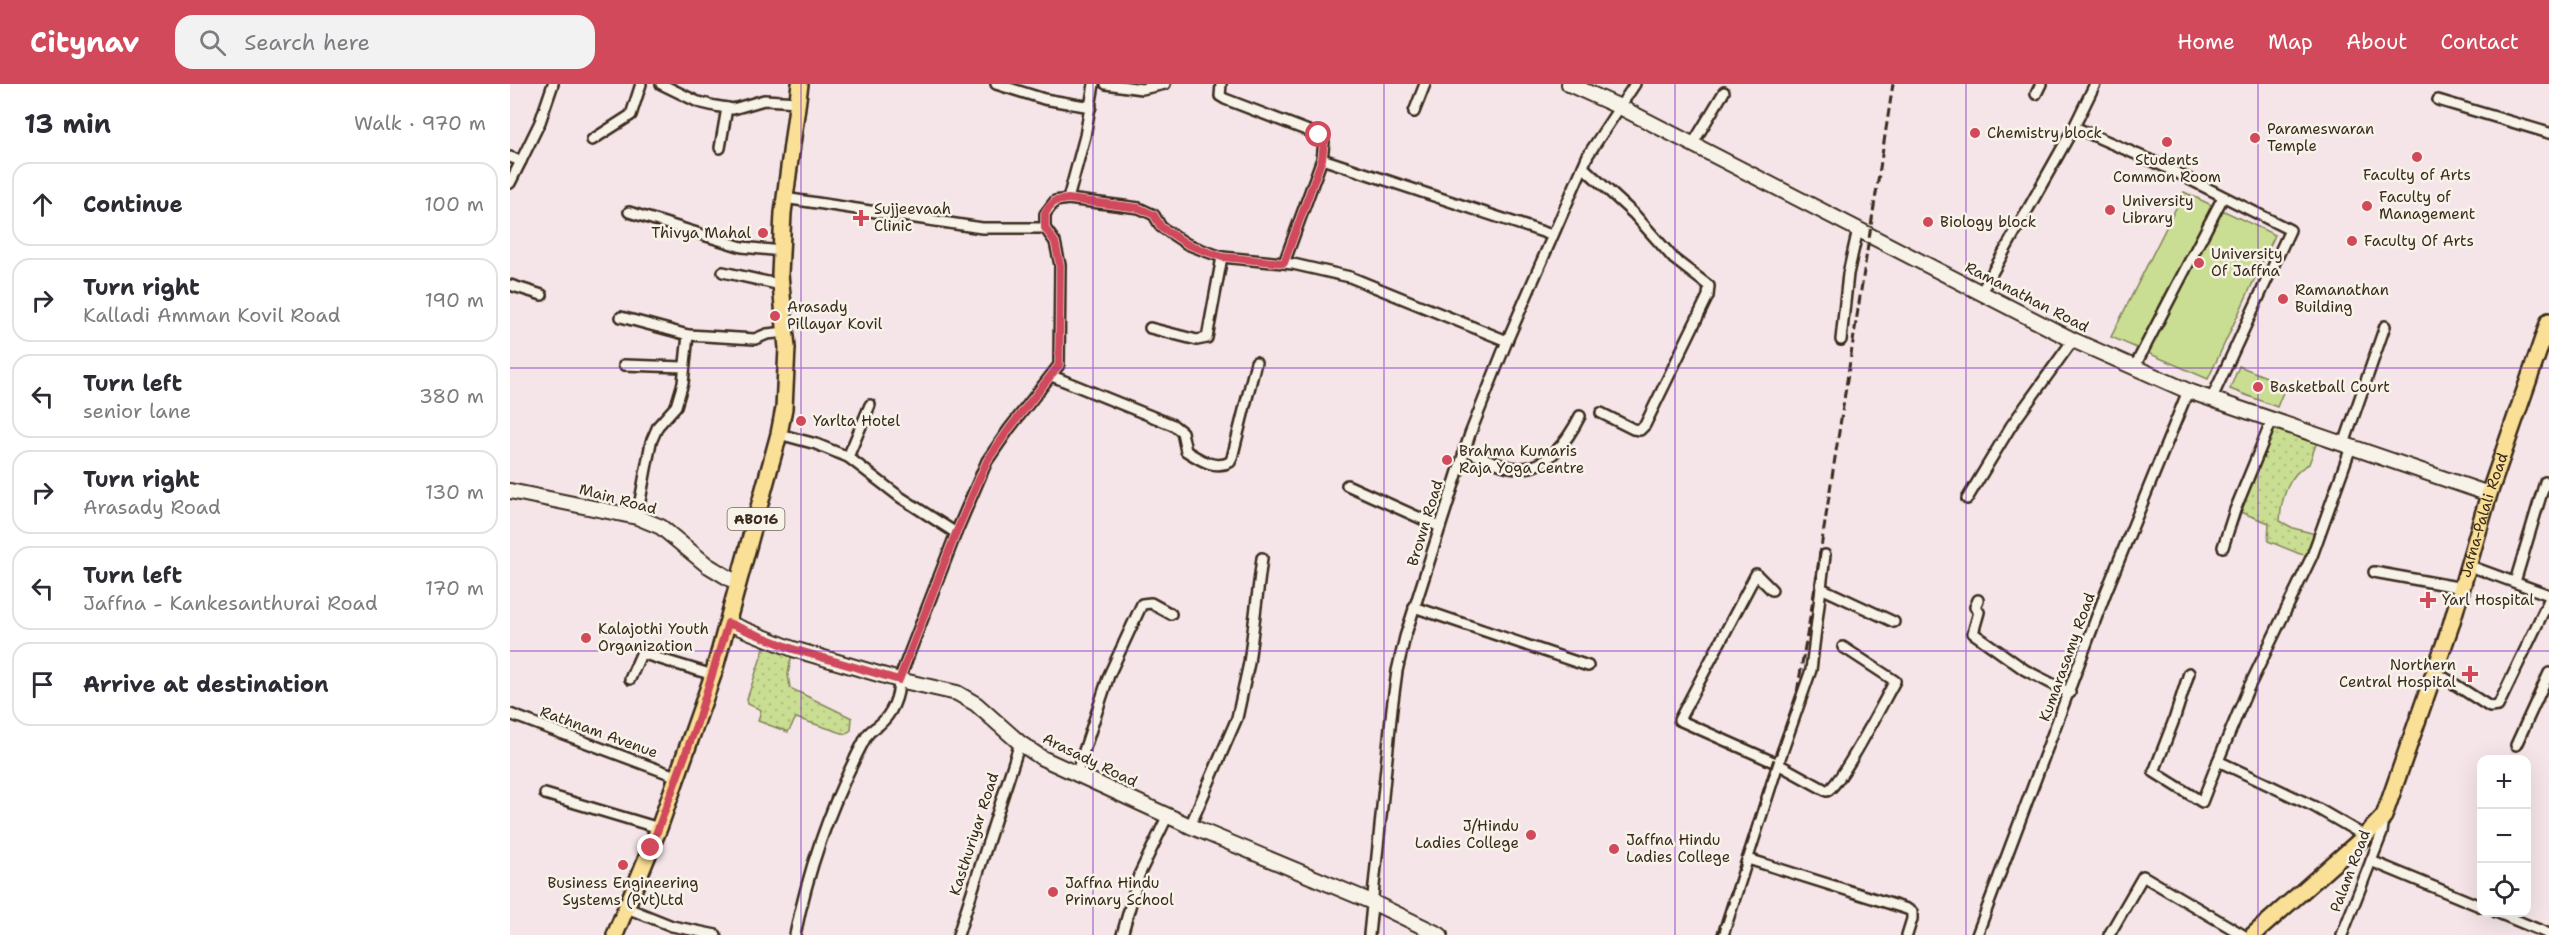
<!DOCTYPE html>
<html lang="en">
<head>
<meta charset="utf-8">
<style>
	:root { --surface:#fff; --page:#f2f2f3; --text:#2b2b33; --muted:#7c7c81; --line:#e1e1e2; --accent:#d1495b }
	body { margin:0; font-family:"Shantell Sans",sans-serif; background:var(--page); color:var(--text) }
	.controls { position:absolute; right:18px; bottom:18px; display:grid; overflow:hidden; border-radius:12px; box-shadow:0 6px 24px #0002 }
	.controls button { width:54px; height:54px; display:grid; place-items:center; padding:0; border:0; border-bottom:2px solid var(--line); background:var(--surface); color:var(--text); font:30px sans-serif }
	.stop { position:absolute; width:18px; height:18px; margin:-14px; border:4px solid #d1495b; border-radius:50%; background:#fff }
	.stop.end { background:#d1495b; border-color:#fff; box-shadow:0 2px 6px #0008 }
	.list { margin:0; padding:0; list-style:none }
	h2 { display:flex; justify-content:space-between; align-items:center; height:78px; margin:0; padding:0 24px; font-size:26px }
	h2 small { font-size:20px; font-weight:400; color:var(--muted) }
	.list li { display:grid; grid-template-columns:39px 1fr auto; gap:18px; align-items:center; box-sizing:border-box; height:84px; margin:0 12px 12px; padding:0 12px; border:2px solid var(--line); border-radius:18px }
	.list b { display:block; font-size:22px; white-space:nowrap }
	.list p { margin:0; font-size:20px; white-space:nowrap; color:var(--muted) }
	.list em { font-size:20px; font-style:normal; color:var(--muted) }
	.icon { flex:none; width:33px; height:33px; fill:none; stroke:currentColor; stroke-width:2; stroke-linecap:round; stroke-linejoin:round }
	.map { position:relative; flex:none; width:2039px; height:851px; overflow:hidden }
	header { display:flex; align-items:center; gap:36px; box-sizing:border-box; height:84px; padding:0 30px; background:var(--accent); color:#fff }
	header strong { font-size:28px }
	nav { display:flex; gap:33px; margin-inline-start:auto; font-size:21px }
	.search { width:420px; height:54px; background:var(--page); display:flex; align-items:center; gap:15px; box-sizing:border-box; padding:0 21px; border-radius:18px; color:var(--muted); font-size:22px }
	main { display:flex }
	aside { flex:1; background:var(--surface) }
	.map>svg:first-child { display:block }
	.grass { fill:url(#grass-dots); stroke:#828458; stroke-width:1.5 }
	.park { fill:#c9de93; stroke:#828458; stroke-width:1.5 }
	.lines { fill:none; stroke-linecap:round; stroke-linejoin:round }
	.minor-casing { stroke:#3b2a1e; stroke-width:14 }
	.secondary-casing { stroke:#3b2a1e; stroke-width:18 }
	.primary-casing { stroke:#3b2a1e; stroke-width:20 }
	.minor { stroke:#f7f3e8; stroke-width:9 }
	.secondary { stroke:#f7f3e8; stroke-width:14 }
	.primary { stroke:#fadf96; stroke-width:15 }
	.rail { stroke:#3b2a1e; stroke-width:3; stroke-dasharray:9 4.5; stroke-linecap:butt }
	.route { stroke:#d1495b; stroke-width:8 }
	.grid { fill:none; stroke:#7b2cbf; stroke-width:1.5; stroke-opacity:0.55 }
	.poi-dot { fill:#d1495b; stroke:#f7f3e8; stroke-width:2 }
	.labels { text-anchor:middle; stroke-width:5; stroke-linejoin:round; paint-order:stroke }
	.shield { fill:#f7f3e8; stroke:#73665b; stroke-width:1.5 }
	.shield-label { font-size:14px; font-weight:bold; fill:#3b2a1e }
	.poi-label { font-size:15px; fill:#3b2a1e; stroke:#f7f3e8; text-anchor:start }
	.street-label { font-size:15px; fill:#3b2a1e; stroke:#f7f3e8 }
</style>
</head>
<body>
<header>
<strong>Citynav</strong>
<div class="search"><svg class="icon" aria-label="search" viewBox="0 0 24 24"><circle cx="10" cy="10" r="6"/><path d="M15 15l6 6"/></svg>Search here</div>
<nav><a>Home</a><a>Map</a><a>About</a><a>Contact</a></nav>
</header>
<main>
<aside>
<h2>13 min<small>Walk · 970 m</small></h2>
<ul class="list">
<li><svg class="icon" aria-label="ahead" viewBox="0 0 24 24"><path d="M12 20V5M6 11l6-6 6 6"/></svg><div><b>Continue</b></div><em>100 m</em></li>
<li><svg class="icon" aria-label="right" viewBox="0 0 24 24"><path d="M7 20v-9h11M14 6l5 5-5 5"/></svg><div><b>Turn right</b><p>Kalladi Amman Kovil Road</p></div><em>190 m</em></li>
<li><svg class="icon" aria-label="left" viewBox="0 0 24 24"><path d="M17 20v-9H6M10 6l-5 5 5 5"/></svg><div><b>Turn left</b><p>senior lane</p></div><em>380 m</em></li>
<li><svg class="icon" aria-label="right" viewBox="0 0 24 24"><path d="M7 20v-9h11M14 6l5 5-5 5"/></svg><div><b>Turn right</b><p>Arasady Road</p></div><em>130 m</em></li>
<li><svg class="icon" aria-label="left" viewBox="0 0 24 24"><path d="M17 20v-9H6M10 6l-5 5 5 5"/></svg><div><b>Turn left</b><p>Jaffna - Kankesanthurai Road</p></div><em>170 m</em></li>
<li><svg class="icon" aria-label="arrive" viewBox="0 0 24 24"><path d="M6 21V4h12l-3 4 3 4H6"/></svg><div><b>Arrive at destination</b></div></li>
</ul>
</aside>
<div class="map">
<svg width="2039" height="851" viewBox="0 0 2039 851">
	<defs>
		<pattern id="grass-dots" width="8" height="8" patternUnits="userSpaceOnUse" patternTransform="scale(1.5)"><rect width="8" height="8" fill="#c9de93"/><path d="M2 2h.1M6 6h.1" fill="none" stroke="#aebf7e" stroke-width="1.8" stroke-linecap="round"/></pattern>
	</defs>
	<rect width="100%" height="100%" fill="#f5e5e9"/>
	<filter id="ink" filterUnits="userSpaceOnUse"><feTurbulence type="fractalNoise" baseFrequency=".0167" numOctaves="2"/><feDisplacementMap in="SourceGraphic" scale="12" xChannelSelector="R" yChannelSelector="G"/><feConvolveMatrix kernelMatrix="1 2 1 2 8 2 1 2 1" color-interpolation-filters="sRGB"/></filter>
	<g filter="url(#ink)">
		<g class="grass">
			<path d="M 1762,336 L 1809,352 L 1799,380 C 1778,390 1771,415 1770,437 L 1783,444 L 1809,451 L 1802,472 L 1790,470 L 1758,457 L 1759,439 L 1725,426 Z"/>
			<polygon points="257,555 283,565 278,590 280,604 342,634 341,646 335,650 286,634 278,648 248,637 251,626 238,620 237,615"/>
		</g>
		<g class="park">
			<polygon points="1674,108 1765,151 1698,295 1601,253"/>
			<polygon points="1729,282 1776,301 1767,323 1720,305"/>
		</g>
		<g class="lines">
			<defs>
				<g id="minor">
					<polyline points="151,0 188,18 205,22 223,25 254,16 289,18"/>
					<polyline points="486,0 534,15 581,23"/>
					<polyline points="596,0 632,5 655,0"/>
					<polyline points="711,0 710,12 715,15 809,51 814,58 812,75 774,179"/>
					<polyline points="1526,10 1531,0"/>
					<polyline points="1928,16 2039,49"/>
					<polyline points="904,28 915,0"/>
					<polyline points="1564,43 1585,0"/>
					<polyline points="82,56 121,31 131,0"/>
					<polyline points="1182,61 1214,8"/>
					<polyline points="210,64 217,24"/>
					<polyline points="0,73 11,77 30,38 43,0"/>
					<polyline points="812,75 1042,151"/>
					<polyline points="1073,83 1124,130 1164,175 1199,202 1198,212 1135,341 1130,346 1123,345 1091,329"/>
					<polyline points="0,99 11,77"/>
					<polyline points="274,114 472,144 535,144 535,130 545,117 558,115 629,124 644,131 651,143 677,160 695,167 712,173 783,180 840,193 997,257"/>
					<polyline points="558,115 575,52 584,0"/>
					<polyline points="119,128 232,163 271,167"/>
					<polyline points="213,188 271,201"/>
					<polyline points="0,201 32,211"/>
					<polyline points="1472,207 1564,43 1649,80 1780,146 1701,316"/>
					<polyline points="111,233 178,251 173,299 166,322 148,342 141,358 127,433"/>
					<polyline points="640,244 687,256 697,254 712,173"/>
					<polyline points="178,251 245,255 257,250 276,248"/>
					<polyline points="1331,256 1338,190 1348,145"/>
					<polyline points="114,281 174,283"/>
					<polyline points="1624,284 1713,113"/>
					<path d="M 542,292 L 663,341 L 672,348 L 676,367 C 689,375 704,386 720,378 L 722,374 L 746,278"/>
					<polyline points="269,350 306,360 338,373 390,413 446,449"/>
					<polyline points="1834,360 1875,242"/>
					<path d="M 954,365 C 970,372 990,383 1008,384 C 1037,386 1058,356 1070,332"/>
					<polyline points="338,373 360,321"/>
					<polyline points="837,401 930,443"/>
					<polyline points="1457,415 1501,342 1563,256"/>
					<polyline points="1713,463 1725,426 1762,336"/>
					<path d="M 1315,471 L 1301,586 L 1268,680 L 1317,707 C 1332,700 1374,616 1385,597 L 1333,563"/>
					<polyline points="1960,482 2039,511"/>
					<polyline points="1864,488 1953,504"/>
					<polyline points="2005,498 2035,398"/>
					<polyline points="1311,504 1384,538"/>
					<polyline points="1468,516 1465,523 1469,528 1463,549 1515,586 1560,609"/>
					<polyline points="904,523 1078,582"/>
					<polyline points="1924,587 1980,623 1988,622 2039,516"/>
					<polyline points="1679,589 1664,636 1644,688 1692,718 1708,677 1805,723 1855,752"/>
					<polyline points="120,595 131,570 134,570 203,591"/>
					<polyline points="0,630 168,693"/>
					<polyline points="2006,661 2039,589"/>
					<polyline points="1708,677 1738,605 1802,472 1841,363"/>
					<polyline points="566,691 599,591 632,520 641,519 661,530"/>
					<polyline points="35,710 149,744"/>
					<polyline points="680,742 727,634 739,579 752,474"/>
					<polyline points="1238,775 1397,825 1402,828 1402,835 1397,851"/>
					<polyline points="1861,777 1972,823"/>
					<polyline points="117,824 162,842 206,851"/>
					<polyline points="1986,828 2039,850"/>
					<path d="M 285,851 C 299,782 323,715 356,653 C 359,647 364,645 369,641 C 382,630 389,613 389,596 L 446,449 L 477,377 L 499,345 L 549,281 L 550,181 L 545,158 L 535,144"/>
					<polyline points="448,851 510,659"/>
					<polyline points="612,851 629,791 658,731"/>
					<polyline points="859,851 882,624 887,587 895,553 960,350 997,257 1078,71 1125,0"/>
					<polyline points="1213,851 1268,680 1169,636 1246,490 1262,506"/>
					<polyline points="1467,851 1596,508 1678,307"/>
					<polyline points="1599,851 1633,792 1733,851"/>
					<polyline points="1832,851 1872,749 1874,734"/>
				</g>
				<g id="secondary">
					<polyline points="1059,0 1110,23 1563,256 1678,307 1979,410"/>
					<polyline points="0,407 127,433 151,443 197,481 227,499"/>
					<polyline points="218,539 283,565 389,596 447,609 466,620 510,659 532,674 680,742 862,818 930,851"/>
				</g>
				<g id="primary">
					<polyline points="105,851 149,744 203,591 269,350 274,324 277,264 270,190 273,129 290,0"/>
					<path id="s1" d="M 1743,851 L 1855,752 L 1874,732 L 1941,541 L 1979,410 L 2039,237"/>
				</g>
			</defs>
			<use href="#minor" class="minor-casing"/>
			<use href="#secondary" class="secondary-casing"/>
			<use href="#primary" class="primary-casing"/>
			<use href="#minor" class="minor"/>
			<use href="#secondary" class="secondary"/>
			<use href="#primary" class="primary"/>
			<polyline class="rail" points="1208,851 1263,678 1286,614 1302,522 1383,0"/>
		</g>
	</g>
	<g class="lines" filter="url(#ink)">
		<polyline class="route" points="141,764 187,639 218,539 283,565 389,596 446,449 477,377 499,345 549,281 550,181 545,158 535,144 535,130 539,123 545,117 558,115 629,124 644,131 651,143 677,160 695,167 712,173 774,179 812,75 814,58 809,51"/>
	</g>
	<path class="grid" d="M 291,0 L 291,851M 583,0 L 583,851M 874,0 L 874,851M 1165,0 L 1165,851M 1456,0 L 1456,851M 1748,0 L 1748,851M 0,284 L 2039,284M 0,567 L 2039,567"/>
	<g class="poi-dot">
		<circle cx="1465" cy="49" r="6"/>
		<circle cx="1745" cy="54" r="6"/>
		<circle cx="1657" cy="58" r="6"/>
		<circle cx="1907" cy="73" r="6"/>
		<circle cx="1857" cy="122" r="6"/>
		<circle cx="1600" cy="126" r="6"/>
		<path d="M348 125h6v6h6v6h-6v6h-6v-6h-6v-6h6z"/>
		<circle cx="1418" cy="138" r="6"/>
		<circle cx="253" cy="149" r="6"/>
		<circle cx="1842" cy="157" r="6"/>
		<circle cx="1689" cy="179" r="6"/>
		<circle cx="1773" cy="215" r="6"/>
		<circle cx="265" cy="232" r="6"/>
		<circle cx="1748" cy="303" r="6"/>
		<circle cx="291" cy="337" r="6"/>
		<circle cx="937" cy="376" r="6"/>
		<path d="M1915 507h6v6h6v6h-6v6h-6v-6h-6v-6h6z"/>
		<circle cx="76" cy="554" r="6"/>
		<path d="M1957 581h6v6h6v6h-6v6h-6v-6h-6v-6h6z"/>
		<circle cx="1021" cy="751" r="6"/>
		<circle cx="1104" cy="765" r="6"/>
		<circle cx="113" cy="781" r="6"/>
		<circle cx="543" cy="808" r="6"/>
	</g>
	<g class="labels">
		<rect class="shield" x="217.5" y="424" width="57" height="22" rx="4.5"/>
		<g class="shield-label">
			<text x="246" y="440">AB016</text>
		</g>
		<g class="poi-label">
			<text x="1757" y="50">Parameswaran<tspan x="1757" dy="17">Temple</tspan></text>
			<text x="1477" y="54">Chemistry block</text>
			<text x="1657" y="81" text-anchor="middle">Students<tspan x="1657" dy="17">Common Room</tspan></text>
			<text x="1907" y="96" text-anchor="middle">Faculty of Arts</text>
			<text x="1869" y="118">Faculty of<tspan x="1869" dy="17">Management</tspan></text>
			<text x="1612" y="122">University<tspan x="1612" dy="17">Library</tspan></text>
			<text x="364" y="130">Sujjeevaah<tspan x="364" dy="17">Clinic</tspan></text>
			<text x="1430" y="143">Biology block</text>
			<text x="241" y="154" text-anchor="end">Thivya Mahal</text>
			<text x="1854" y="162">Faculty Of Arts</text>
			<text x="1701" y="175">University<tspan x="1701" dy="17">Of Jaffna</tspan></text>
			<text x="1785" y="211">Ramanathan<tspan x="1785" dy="17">Building</tspan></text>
			<text x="277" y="228">Arasady<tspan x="277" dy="17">Pillayar Kovil</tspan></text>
			<text x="1760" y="308">Basketball Court</text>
			<text x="303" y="342">Yarlta Hotel</text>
			<text x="949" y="372">Brahma Kumaris<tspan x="949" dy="17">Raja Yoga Centre</tspan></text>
			<text x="1932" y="521">Yarl Hospital</text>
			<text x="88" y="550">Kalajothi Youth<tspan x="88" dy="17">Organization</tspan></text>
			<text x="1946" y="586" text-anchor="end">Northern<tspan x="1946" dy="17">Central Hospital</tspan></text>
			<text x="1009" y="747" text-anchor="end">J/Hindu<tspan x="1009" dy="17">Ladies College</tspan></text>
			<text x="1116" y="761">Jaffna Hindu<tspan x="1116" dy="17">Ladies College</tspan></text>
			<text x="113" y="804" text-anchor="middle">Business Engineering<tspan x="113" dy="17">Systems (Pvt)Ltd</tspan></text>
			<text x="555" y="804">Jaffna Hindu<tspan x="555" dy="17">Primary School</tspan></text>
		</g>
		<g class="street-label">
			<text transform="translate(1517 213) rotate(27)" y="5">Ramanathan Road</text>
			<text transform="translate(108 415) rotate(15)" y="5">Main Road</text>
			<text dy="5" stroke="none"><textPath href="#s1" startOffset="494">Jafna-Palali Road</textPath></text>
			<text transform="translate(915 439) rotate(-73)" y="5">Brown Road</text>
			<text transform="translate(1557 573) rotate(-70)" y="5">Kumarasamy Road</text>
			<text transform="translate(89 648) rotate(20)" y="5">Rathnam Avenue</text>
			<text transform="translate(580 676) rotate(26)" y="5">Arasady Road</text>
			<text transform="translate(464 750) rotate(-72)" y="5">Kasthuriyar Road</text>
			<text transform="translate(1840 787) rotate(-69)" y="5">Palam Road</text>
		</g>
	</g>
</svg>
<div class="controls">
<button>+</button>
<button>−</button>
<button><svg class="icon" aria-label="locate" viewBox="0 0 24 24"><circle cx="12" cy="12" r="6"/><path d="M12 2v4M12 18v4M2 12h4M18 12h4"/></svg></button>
</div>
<div class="stop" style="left:809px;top:51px"></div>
<div class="stop end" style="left:141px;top:764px"></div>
</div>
</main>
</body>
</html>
